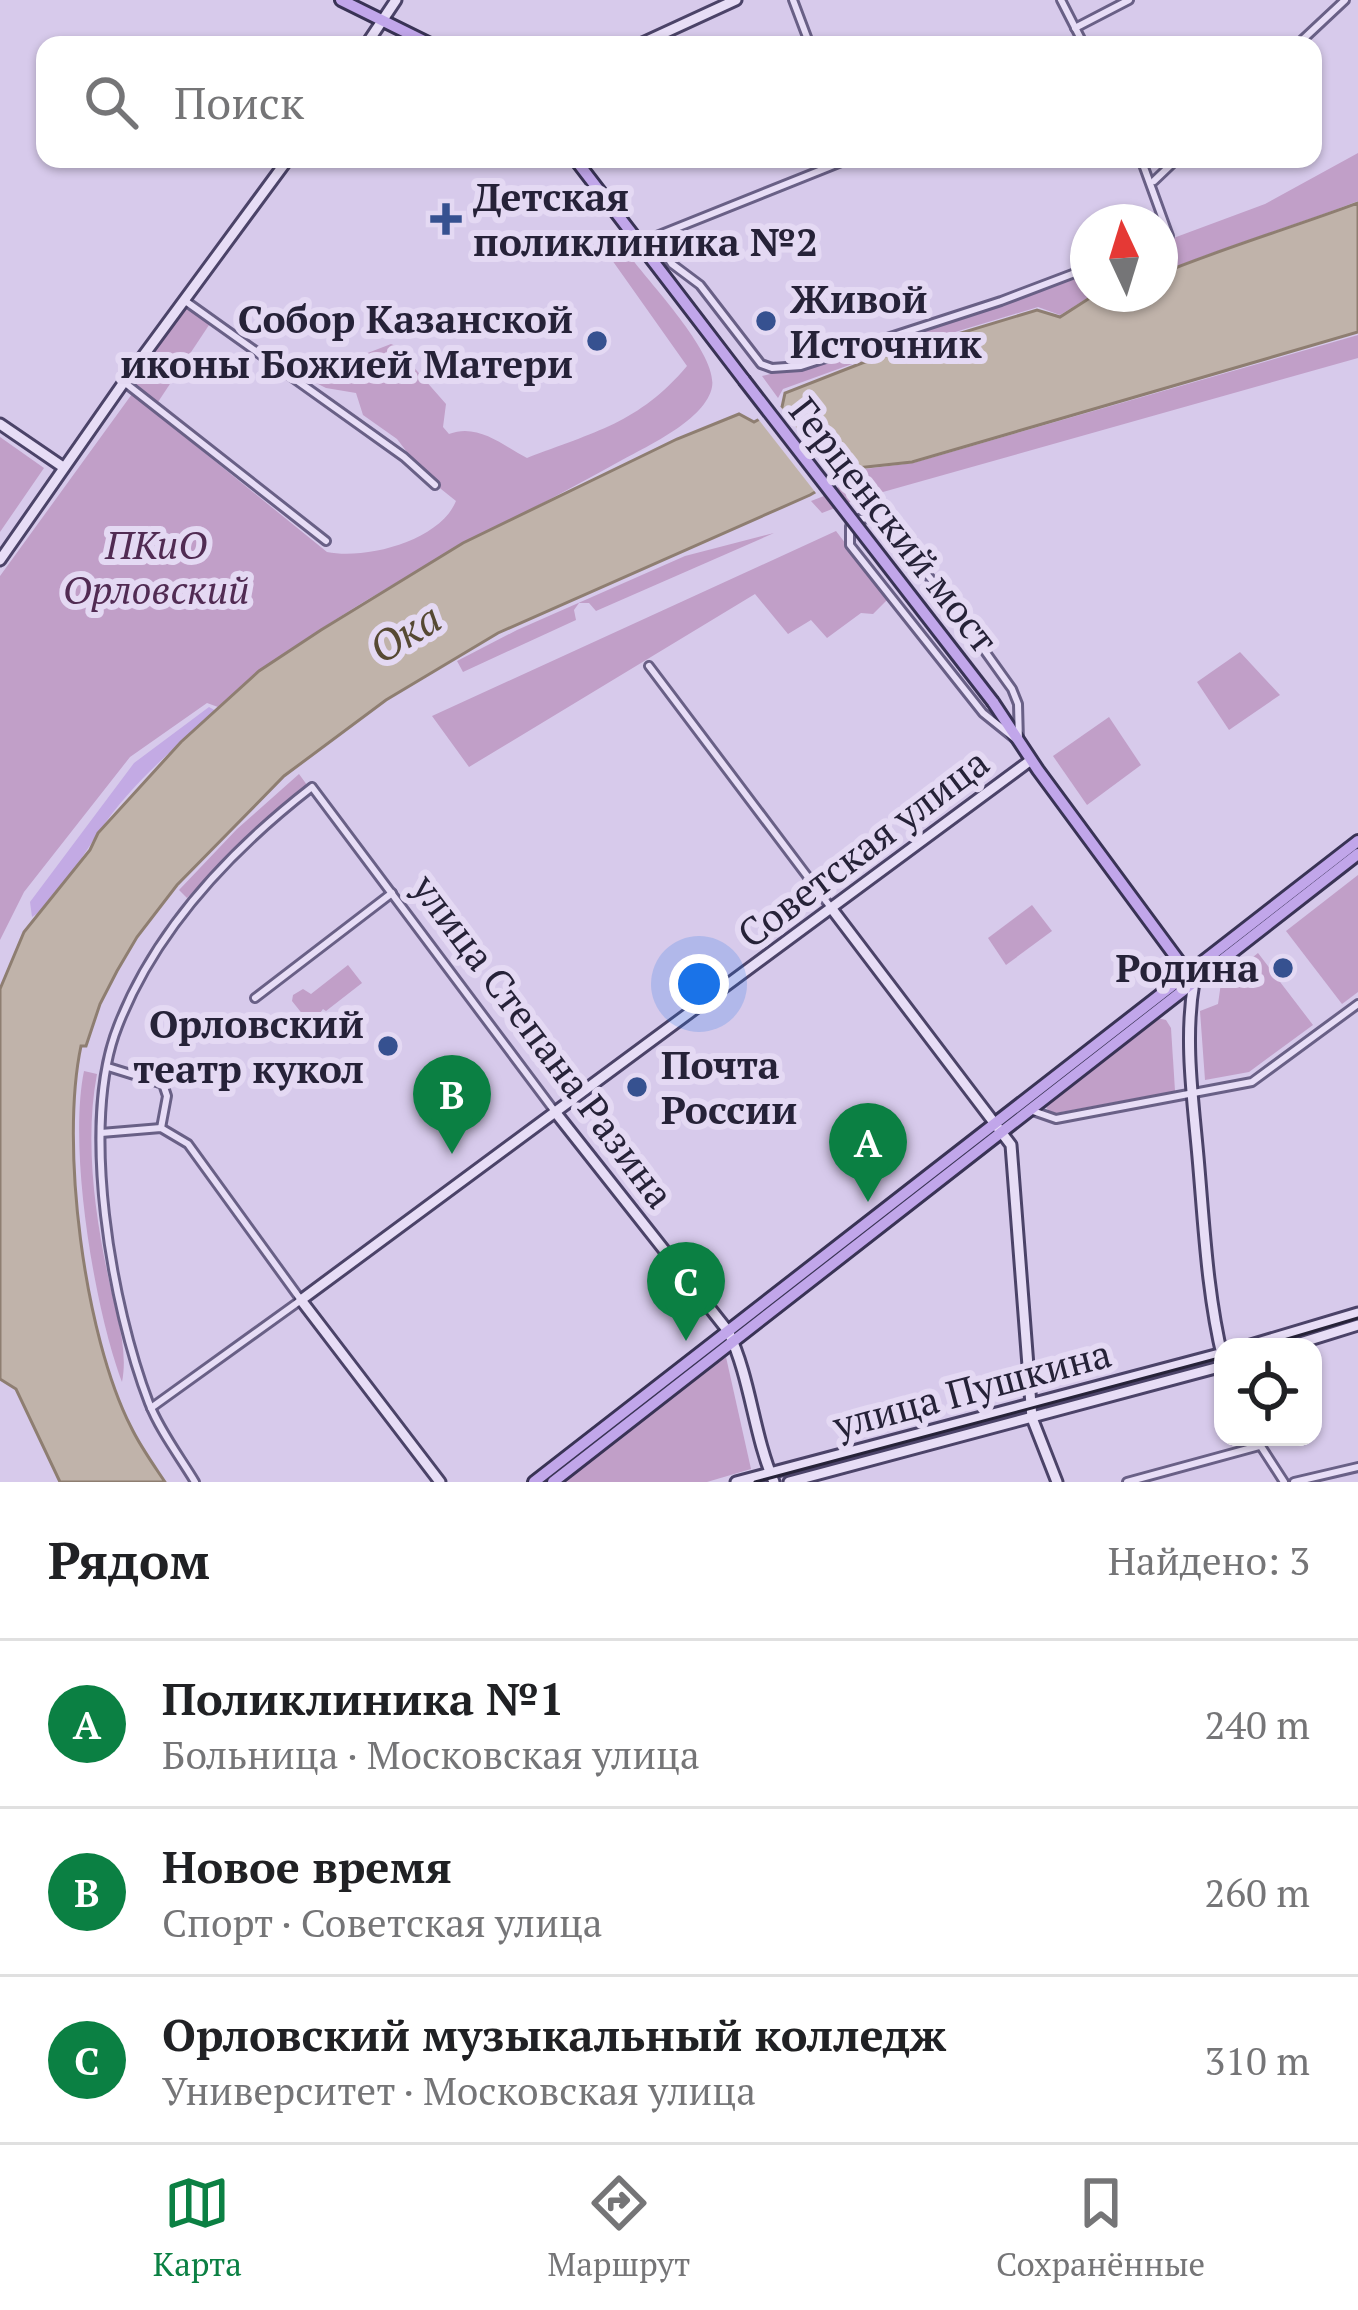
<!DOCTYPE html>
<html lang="ru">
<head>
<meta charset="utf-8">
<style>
	:root { --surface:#fff; --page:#f2f2f2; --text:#202124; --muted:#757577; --line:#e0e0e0; --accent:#0b8043 }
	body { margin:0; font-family:"PT Serif",serif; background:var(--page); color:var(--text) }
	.controls { position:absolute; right:36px; bottom:36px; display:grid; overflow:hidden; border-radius:24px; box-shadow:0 3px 9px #0004 }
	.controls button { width:108px; height:108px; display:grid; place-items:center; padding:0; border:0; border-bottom:3px solid var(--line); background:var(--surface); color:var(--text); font:60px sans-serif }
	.compass { position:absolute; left:1070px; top:204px; width:108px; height:108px; border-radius:50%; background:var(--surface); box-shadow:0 3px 9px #0004; rotate:356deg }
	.you { position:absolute; left:699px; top:984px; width:42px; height:42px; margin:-30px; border:9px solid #fff; border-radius:50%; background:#1a73e8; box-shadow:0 0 0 18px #1a73e833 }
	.badge { display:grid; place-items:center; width:78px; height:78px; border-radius:50%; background:var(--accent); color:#fff; font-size:39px; font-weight:700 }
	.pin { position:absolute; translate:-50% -99px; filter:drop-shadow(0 3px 6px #0008) }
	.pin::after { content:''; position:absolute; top:63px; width:42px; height:36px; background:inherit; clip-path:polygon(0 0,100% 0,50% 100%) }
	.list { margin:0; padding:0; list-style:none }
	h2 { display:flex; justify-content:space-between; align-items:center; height:156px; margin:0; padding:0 48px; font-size:51px }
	h2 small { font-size:39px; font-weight:400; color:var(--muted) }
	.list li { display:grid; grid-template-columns:78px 1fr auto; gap:36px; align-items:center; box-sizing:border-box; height:168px; padding:0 48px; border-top:3px solid var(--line) }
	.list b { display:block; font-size:45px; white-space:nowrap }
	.list p { margin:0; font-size:39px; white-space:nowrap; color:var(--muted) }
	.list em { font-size:39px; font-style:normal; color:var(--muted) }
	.icon { flex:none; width:66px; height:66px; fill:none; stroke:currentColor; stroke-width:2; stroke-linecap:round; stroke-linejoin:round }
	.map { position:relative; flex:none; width:1358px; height:1482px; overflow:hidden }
	.search { position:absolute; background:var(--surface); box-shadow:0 3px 9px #0004; left:36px; right:36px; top:36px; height:132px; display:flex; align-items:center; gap:30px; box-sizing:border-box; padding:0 42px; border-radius:24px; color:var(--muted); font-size:45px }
	.sheet { height:660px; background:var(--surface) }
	nav { display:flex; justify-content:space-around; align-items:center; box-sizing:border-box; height:168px; border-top:3px solid var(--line); background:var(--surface); font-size:33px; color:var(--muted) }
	nav a { display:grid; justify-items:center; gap:6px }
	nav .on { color:var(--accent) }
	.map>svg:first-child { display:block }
	.green { fill:#c19fc8 }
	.sand { fill:#c3aae4 }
	.water { fill:#c0b3aa; stroke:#8e7e71; stroke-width:3 }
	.pier { fill:#d7caeb }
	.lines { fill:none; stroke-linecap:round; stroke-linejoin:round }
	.street-casing { stroke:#696086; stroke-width:12 }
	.secondary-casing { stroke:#4b4368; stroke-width:15 }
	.primary-casing { stroke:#393355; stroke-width:16 }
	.street { stroke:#e7ddf6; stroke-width:6 }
	.secondary { stroke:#e7ddf6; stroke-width:9 }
	.primary { stroke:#c1a6ea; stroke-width:10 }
	.tram { stroke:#262238; stroke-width:3 }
	.primary-bridge-casing { stroke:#393355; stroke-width:16; stroke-linecap:butt }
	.primary-bridge { stroke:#c1a6ea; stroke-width:10 }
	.poi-dot { fill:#365190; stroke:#e4d9f3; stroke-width:4.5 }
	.labels { text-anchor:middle; stroke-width:12; stroke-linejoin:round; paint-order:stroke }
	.poi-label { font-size:39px; font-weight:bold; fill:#262238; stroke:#e4d9f3; text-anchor:start }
	.street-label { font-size:39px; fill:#262238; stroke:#e4d9f3 }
	.park-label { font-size:39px; font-style:italic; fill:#512b53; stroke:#e4d9f3 }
	.water-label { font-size:42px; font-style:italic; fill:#564933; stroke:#e4d9f3 }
</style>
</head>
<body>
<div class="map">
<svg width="1358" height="1482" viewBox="0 0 1358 1482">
	<rect width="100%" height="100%" fill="#d7caeb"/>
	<g class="green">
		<path d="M 1358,153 L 1358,201 C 1291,227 1226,246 1160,273 L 1160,243 L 1265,204 Z"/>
		<path d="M 632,259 C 653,287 718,355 712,387 C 706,419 648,446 622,460 C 484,537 338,602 218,707 L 207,703 L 130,757 L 24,892 L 0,940 L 0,576 L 132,394 L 327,552 C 365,560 440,541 456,501 L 426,477 L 397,439 L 363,415 L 356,393 L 326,388 L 306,378 L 307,367 L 313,363 L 339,364 L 391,344 L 403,349 L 410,363 L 446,404 L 443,427 L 449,434 C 478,423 502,445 527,458 C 594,432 639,423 687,366 L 612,260 Z"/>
		<polygon points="1088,270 1088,294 1094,294 1060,315 1038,307 866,359 783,389 778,398 762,376 800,367"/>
		<polygon points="185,305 211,322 158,402 130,383"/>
		<polygon points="1358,335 1358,358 858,499 822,513 811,501 824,496 822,491 857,470 913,463"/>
		<polygon points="0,437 44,468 0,532"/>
		<polygon points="836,531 888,599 873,614 861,613 827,638 811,620 788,634 755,594 469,767 432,716"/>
		<polygon points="774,533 596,611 589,603 579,603 574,610 576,620 463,672 457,661 517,630 685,556"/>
		<polygon points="1240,652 1280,695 1229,730 1197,682"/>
		<polygon points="1109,717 1141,765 1087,805 1053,756"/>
		<polygon points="299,774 307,785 247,835 187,898 179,890 237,829"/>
		<polygon points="1358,875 1358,992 1342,1004 1286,931"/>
		<polygon points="1032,905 1052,931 1006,965 988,938"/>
		<polygon points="1258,953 1313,1025 1249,1072 1205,1080 1200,1011 1218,1004 1221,983"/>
		<polygon points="348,965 362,983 326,1011 323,1009 314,1021 308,1021 292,1001 293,995 303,989 311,994"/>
		<polygon points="1157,1018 1166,1020 1171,1028 1175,1091 1051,1114 1045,1106"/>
		<path d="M 84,1071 L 97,1074 C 85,1137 94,1209 107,1271 C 114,1307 129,1347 122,1382 C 94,1307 68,1149 84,1071 Z"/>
		<polygon points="726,1357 751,1469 707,1482 563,1482"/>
	</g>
	<path class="sand" d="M 209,707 L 216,711 C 175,747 129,786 99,832 C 82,856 54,905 32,917 L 30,902 L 134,763 Z"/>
	<path class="water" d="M 1358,203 L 1358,332 L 912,462 L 857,468 L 810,495 L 498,633 L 386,700 L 284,776 L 177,885 L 137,937 L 117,971 L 100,1004 L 86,1046 L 81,1046 C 60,1145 84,1335 131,1427 C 140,1446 153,1464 165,1482 L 60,1482 L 16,1389 L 0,1379 L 0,989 L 24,932 L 90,850 L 98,833 L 181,742 L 259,671 L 321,630 L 463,543 L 677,439 L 739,414 L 754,422 L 782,407 L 785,393 L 862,363 L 1037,310 L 1060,317 L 1096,294 L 1160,294 L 1160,274 C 1226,247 1291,228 1358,203 Z"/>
	<polygon class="pier" points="777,402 841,486 819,497 755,415"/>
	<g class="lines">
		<defs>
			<g id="street">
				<polyline points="793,0 810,45"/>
				<polyline points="1061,0 1084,45"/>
				<polyline points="1075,28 1129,0"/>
				<polyline points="1297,45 1345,0"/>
				<polyline points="849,159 654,237 672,264 700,285 761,364 772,368 801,366 1001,301 1088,268"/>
				<polyline points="1141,159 1169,236 1160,240"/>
				<polyline points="1154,181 1177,159"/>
				<polyline points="184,300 404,457 435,485"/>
				<polyline points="124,382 326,541"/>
				<path d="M 870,518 C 910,541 982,648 1012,689 L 1018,704 L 1019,742 L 983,713 L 850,545 L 850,526 L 859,519 Z"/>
				<polyline points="649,666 832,909"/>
				<polyline points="255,998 392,893"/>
				<polyline points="108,1067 163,1084 167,1096 161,1128"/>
				<polyline points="1033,1111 1056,1119 1252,1082 1358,1004"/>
				<polyline points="101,1133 161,1128 188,1144 301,1300 151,1408"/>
				<polyline points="1255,1437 1284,1482"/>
				<path d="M 195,1482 C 180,1457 160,1431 149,1403 C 112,1307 79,1123 118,1026 C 156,928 231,850 312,787 L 556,1113"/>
				<polyline points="1127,1482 1259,1446"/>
				<polyline points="1294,1482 1358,1467"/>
			</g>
			<g id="secondary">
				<polyline points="366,45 396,0"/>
				<polyline points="638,45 736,0"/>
				<polyline points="0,424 63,467"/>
				<polyline points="0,560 124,382 288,159"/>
				<polyline points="832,909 1011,1145 1032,1418 1057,1482"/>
				<path d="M 1194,982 C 1184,1039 1193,1100 1198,1157 C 1204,1224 1207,1294 1223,1359"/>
				<path d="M 556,1113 L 728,1331 C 751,1379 753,1433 774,1482"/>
				<polyline points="1244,1347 1358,1313"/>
				<polyline points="1287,1347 1358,1325"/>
				<polyline points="440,1482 301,1300 1031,760"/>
				<polyline points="736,1482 1223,1353"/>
				<polyline points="789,1482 1223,1366"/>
			</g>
			<g id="primary">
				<polyline points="341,0 432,45"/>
				<polyline points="575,159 744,380"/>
				<polyline points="993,702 1038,770 1192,979"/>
				<polyline points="534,1482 1358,841"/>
				<polyline points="553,1482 1358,854"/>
			</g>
		</defs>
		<use href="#street" class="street-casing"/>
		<use href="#secondary" class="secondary-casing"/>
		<use href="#primary" class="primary-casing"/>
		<use href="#street" class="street"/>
		<use href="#secondary" class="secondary"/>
		<use href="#primary" class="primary"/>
		<g class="tram">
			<polyline points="1260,1347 1358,1318"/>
			<polyline points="755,1482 1223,1357"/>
		</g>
		<defs>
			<polyline id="primary-bridge" points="744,380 993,702"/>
		</defs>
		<use href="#primary-bridge" class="primary-bridge-casing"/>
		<use href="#primary-bridge" class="primary-bridge"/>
	</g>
	<g class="poi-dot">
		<path d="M440 201h12v12h12v12h-12v12h-12v-12h-12v-12h12z"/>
		<circle cx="766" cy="321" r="12"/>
		<circle cx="597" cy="341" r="12"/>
		<circle cx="1283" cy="968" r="12"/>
		<circle cx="388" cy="1046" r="12"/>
		<circle cx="637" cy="1087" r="12"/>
	</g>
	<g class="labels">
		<g class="poi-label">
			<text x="473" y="211">Детская<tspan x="473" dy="45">поликлиника №2</tspan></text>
			<text x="790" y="313">Живой<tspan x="790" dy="45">Источник</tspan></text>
			<text x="573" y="333" text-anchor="end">Собор Казанской<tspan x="573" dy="45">иконы Божией Матери</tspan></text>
			<text x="1259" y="982" text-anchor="end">Родина</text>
			<text x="364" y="1038" text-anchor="end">Орловский<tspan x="364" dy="45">театр кукол</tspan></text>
			<text x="661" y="1079">Почта<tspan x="661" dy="45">России</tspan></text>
		</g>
		<g class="street-label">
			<text transform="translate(894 525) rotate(52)" y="14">Герценский мост</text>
			<text transform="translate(863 848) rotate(-37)" y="14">Советская улица</text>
			<text transform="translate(543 1041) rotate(53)" y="14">улица Степана Разина</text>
			<text transform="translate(972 1389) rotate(-15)" y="14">улица Пушкина</text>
		</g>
		<g class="park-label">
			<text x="156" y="559">ПКиО<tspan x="156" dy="45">Орловский</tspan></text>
		</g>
		<g class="water-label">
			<text transform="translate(405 633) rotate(-31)" y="15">Ока</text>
		</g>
	</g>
</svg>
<div class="controls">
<button><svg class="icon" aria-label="locate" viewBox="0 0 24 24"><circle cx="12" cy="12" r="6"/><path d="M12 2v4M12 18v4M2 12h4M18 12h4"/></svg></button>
</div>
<svg class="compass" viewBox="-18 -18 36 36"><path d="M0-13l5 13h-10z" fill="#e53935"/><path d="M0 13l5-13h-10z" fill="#757577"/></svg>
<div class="you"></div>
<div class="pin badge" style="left:868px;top:1202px">A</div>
<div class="pin badge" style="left:452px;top:1154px">B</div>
<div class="pin badge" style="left:686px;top:1341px">C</div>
<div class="search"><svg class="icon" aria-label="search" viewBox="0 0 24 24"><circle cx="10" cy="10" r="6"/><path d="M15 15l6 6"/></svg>Поиск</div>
</div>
<section class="sheet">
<h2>Рядом<small>Найдено: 3</small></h2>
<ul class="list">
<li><span class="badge">A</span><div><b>Поликлиника №1</b><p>Больница · Московская улица</p></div><em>240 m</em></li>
<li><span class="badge">B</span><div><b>Новое время</b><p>Спорт · Советская улица</p></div><em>260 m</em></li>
<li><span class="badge">C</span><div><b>Орловский музыкальный колледж</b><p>Университет · Московская улица</p></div><em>310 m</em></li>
</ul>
</section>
<nav>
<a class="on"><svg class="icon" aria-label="map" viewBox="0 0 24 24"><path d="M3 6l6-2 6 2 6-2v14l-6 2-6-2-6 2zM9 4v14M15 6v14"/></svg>Карта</a>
<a><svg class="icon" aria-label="directions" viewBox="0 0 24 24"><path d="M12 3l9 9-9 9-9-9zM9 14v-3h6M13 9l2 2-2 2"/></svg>Маршрут</a>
<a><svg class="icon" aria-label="saved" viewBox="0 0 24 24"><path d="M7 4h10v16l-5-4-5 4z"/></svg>Сохранённые</a>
</nav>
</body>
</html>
